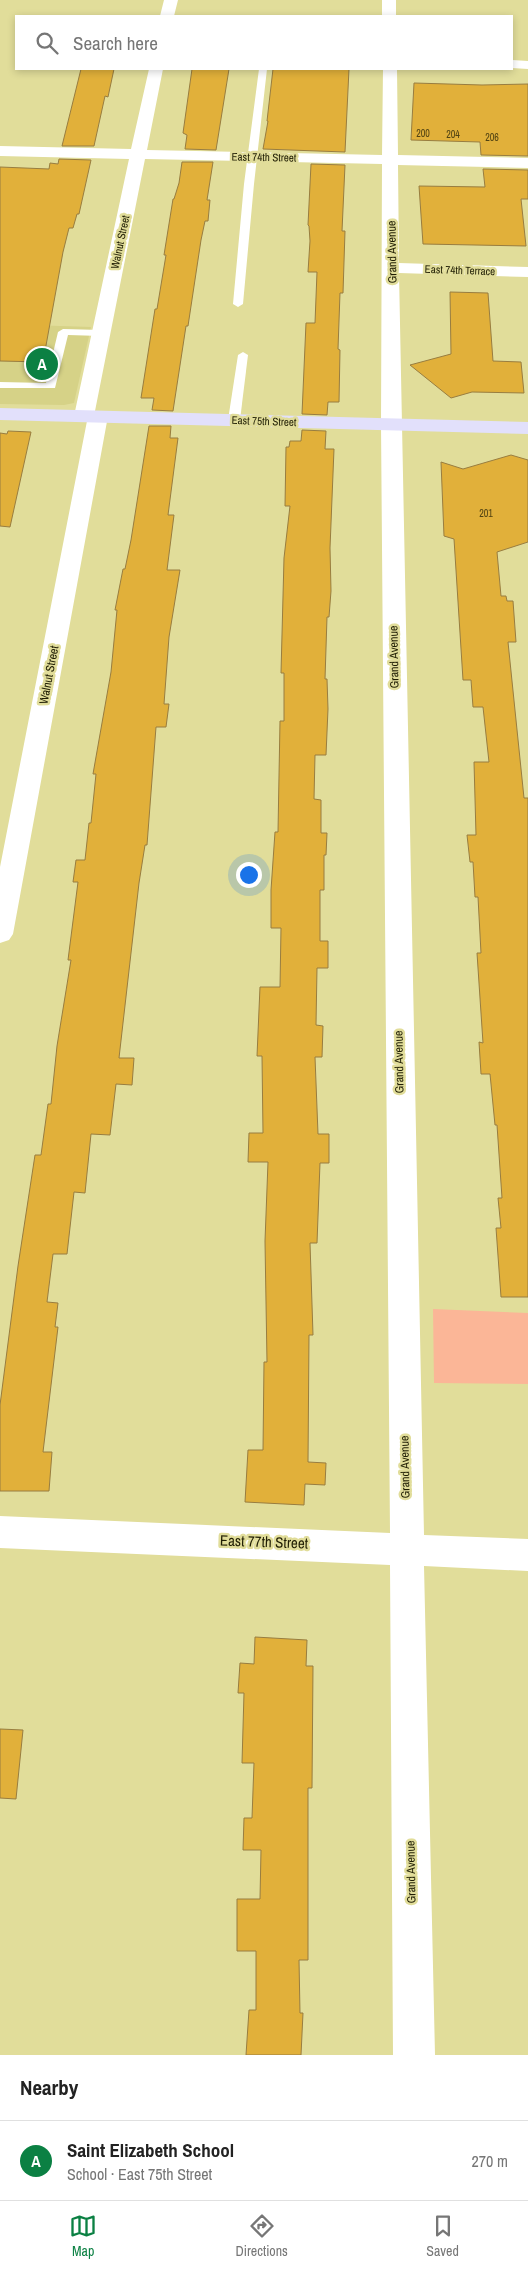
<!DOCTYPE html>
<html lang="en">
<head>
<meta charset="utf-8">
<style>
	:root { --surface:#fff; --page:#f2f2f2; --text:#222; --muted:#767676; --line:#e0e0e0; --accent:#0b8043 }
	body { margin:0; font-family:"Archivo Narrow",sans-serif; background:var(--page); color:var(--text) }
	.you { position:absolute; left:248px; top:874px; width:18px; height:18px; margin:-12px; border:4px solid #fff; border-radius:50%; background:#1a73e8; box-shadow:0 0 0 8px #1a73e833 }
	.badge { display:grid; place-items:center; width:32px; height:32px; border-radius:50%; background:var(--accent); color:#fff; font-size:16px; font-weight:700 }
	.pin { position:absolute; translate:-50% -50%; border:2px solid #fff; box-shadow:0 1px 5px #0006 }
	.list { margin:0; padding:0; list-style:none }
	h2 { display:flex; justify-content:space-between; align-items:center; height:65px; margin:0; padding:0 20px; font-size:21px }
	h2 small { font-size:16px; font-weight:400; color:var(--muted) }
	.list li { display:grid; grid-template-columns:32px 1fr auto; gap:15px; align-items:center; box-sizing:border-box; height:80px; padding:0 20px; border-top:1px solid var(--line) }
	.list b { display:block; font-size:19px; white-space:nowrap }
	.list p { margin:0; font-size:16px; white-space:nowrap; color:var(--muted) }
	.list em { font-size:16px; font-style:normal; color:var(--muted) }
	.icon { flex:none; width:28px; height:28px; fill:none; stroke:currentColor; stroke-width:2; stroke-linecap:round; stroke-linejoin:round }
	.map { position:relative; flex:none; width:528px; height:2055px; overflow:hidden }
	.search { position:absolute; background:var(--surface); box-shadow:0 2px 8px #0003; left:15px; right:15px; top:15px; height:55px; display:flex; align-items:center; gap:12px; box-sizing:border-box; padding:0 18px; border-radius:0px; color:var(--muted); font-size:19px }
	.sheet { height:145px; background:var(--surface) }
	nav { display:flex; justify-content:space-around; align-items:center; box-sizing:border-box; height:70px; border-top:1px solid var(--line); background:var(--surface); font-size:14px; color:var(--muted) }
	nav a { display:grid; justify-items:center; gap:2px }
	nav .on { color:var(--accent) }
	.map>svg:first-child { display:block }
	.built { fill:#d6d287 }
	.green { fill:#fbb697 }
	.building { fill:#e1b03a; stroke:#987d40 }
	.lines { fill:none; stroke-linecap:round; stroke-linejoin:round }
	.service { fill:#fff; fill-rule:evenodd }
	.minor { fill:#fff; fill-rule:evenodd }
	.secondary { fill:#e2e0fb; fill-rule:evenodd }
	.labels { text-anchor:middle; stroke-width:5; stroke-linejoin:round; paint-order:stroke }
	.number-label { font-size:10px; fill:#504212 }
	.far-street-label { font-size:11px; fill:#201e04; stroke:#e1dd9a }
	.street-label { font-size:12px; fill:#201e04; stroke:#e1dd9a }
	.near-street-label { font-size:15px; fill:#201e04; stroke:#e1dd9a }
</style>
</head>
<body>
<div class="map">
<svg width="528" height="2055" viewBox="0 0 528 2055">
	<rect width="100%" height="100%" fill="#e1dd9a"/>
	<polygon class="built" points="0,324 91,327 74,403 64,405 0,404"/>
	<polygon class="green" points="433,1309 528,1313 528,1384 434,1383"/>
	<g class="building">
		<polygon points="81,69 114,69 108,97 105,96 94,146 62,146"/>
		<polygon points="192,69 229,69 216,150 185,149 187,135 183,133"/>
		<polygon points="273,69 349,69 345,152 263,149 268,121 267,121"/>
		<polygon points="414,83 482,85 528,84 528,156 481,155 480,142 411,140"/>
		<polygon points="59,159 91,160 79,214 77,214 73,228 69,228 63,252 43,362 0,361 0,167 49,169 50,163 58,164"/>
		<polygon points="182,162 213,162 207,200 210,200 208,221 205,221 201,240 188,326 186,326 173,411 152,410 154,398 141,398 155,309 157,309 166,255 164,255 173,199 174,199 179,183"/>
		<polygon points="311,164 345,165 342,231 345,231 343,293 340,293 338,349 340,350 339,402 328,402 327,415 302,414 306,323 315,323 317,272 308,272 310,241 309,226 308,225"/>
		<polygon points="483,169 528,170 528,199 521,199 526,246 423,244 419,186 485,187"/>
		<polygon points="450,292 488,293 493,361 521,362 524,393 472,392 451,398 410,365 451,354"/>
		<polygon points="149,426 171,426 170,438 178,438 168,515 174,515 167,570 180,570 169,637 164,704 169,704 166,727 156,727 147,845 145,845 139,883 119,1058 134,1058 132,1085 116,1084 110,1135 91,1134 85,1193 74,1192 67,1254 53,1254 47,1302 58,1303 55,1327 58,1327 43,1452 52,1452 49,1491 0,1491 0,1405 18,1266 35,1155 41,1155 48,1104 51,1104 57,1046 71,960 68,960 78,882 73,882 76,860 85,860 89,823 91,823 96,774 93,774 111,672 117,610 115,610 123,569 125,569 131,540"/>
		<polygon points="302,430 326,431 325,449 334,449 330,548 331,591 329,617 327,617 325,679 327,679 328,709 326,755 315,755 314,799 321,800 321,833 327,833 326,855 324,855 324,890 320,890 320,941 328,941 328,968 317,968 316,1025 323,1026 322,1057 315,1057 318,1134 329,1134 329,1163 320,1163 317,1243 310,1243 313,1335 309,1335 308,1462 326,1463 325,1485 305,1484 304,1505 245,1502 248,1450 263,1450 264,1362 267,1362 265,1241 268,1162 248,1162 249,1133 263,1133 262,1056 257,1056 260,987 280,987 281,928 271,928 271,890 275,832 278,832 280,721 284,721 284,673 281,673 284,558 290,506 285,506 286,447 289,447 290,441 301,441"/>
		<polygon points="8,431 31,432 10,527 0,526 0,433 7,434"/>
		<polygon points="511,455 528,460 528,542 497,552 501,596 506,596 507,601 513,601 516,642 508,642 524,798 528,798 528,1297 501,1297 496,1228 501,1228 498,1198 502,1198 497,1125 495,1125 490,1074 481,1074 479,1042 483,1043 477,953 481,953 478,897 475,897 473,862 470,862 467,835 476,835 474,762 489,762 483,707 473,707 471,680 463,680 454,539 444,536 441,462 463,469"/>
		<polygon points="255,1637 307,1640 306,1666 313,1666 312,1788 308,1788 308,1960 299,1960 300,2013 303,2013 301,2055 246,2055 249,2010 256,2010 256,1951 237,1951 237,1899 260,1899 261,1850 243,1850 244,1818 252,1818 254,1763 242,1763 244,1693 238,1693 240,1663 254,1664"/>
		<polygon points="0,1729 23,1730 16,1799 0,1798"/>
	</g>
	<g class="lines">
		<g class="service">
			<polygon points="259,69 267,69 254,184 243,304 238,307 233,304 244,184"/>
			<polygon points="63,329 101,330 106,333 101,336 68,335 55,388 0,388 0,382 46,383 58,332"/>
			<polygon points="243,352 248,355 240,420 234,423 228,420 238,355"/>
		</g>
		<g class="minor">
			<polygon points="164,0 178,0 174,16 160,16"/>
			<rect x="382" y="0" width="14" height="16"/>
			<polygon points="512,60 528,61 528,69 512,68"/>
			<polygon points="149,69 163,69 147,150 382,155 383,69 397,69 398,155 528,158 528,168 398,165 399,263 528,267 528,277 399,273 424,1535 528,1539 528,1571 424,1566 435,2055 393,2055 390,1565 0,1548 0,1516 390,1533 381,424 382,164 145,159 95,411 105,412 108,416 13,934 9,940 0,943 0,867 87,421 77,420 74,416 129,159 0,156 0,146 131,149"/>
		</g>
		<polygon class="secondary" points="0,408 528,422 528,434 0,420"/>
	</g>
	<g class="labels">
		<g class="number-label">
			<text x="423" y="137">200</text>
			<text x="453" y="138">204</text>
			<text x="492" y="141">206</text>
			<text x="486" y="517">201</text>
		</g>
		<g class="far-street-label">
			<text transform="translate(264 157) rotate(1)" y="4">East 74th Street</text>
			<text transform="translate(120 242) rotate(-78)" y="4">Walnut Street</text>
			<text transform="translate(460 270) rotate(2)" y="4">East 74th Terrace</text>
			<text transform="translate(264 421) rotate(2)" y="4">East 75th Street</text>
		</g>
		<g class="street-label">
			<text transform="translate(392 252) rotate(-91)" y="4">Grand Avenue</text>
			<text transform="translate(394 657) rotate(-91)" y="4">Grand Avenue</text>
			<text transform="translate(49 675) rotate(-79)" y="4">Walnut Street</text>
			<text transform="translate(399 1062) rotate(-91)" y="4">Grand Avenue</text>
			<text transform="translate(405 1467) rotate(-91)" y="4">Grand Avenue</text>
			<text transform="translate(411 1872) rotate(-91)" y="4">Grand Avenue</text>
		</g>
		<g class="near-street-label">
			<text transform="translate(264 1542) rotate(2)" y="5">East 77th Street</text>
		</g>
	</g>
</svg>
<div class="you"></div>
<div class="pin badge" style="left:42px;top:364px">A</div>
<div class="search"><svg class="icon" aria-label="search" viewBox="0 0 24 24"><circle cx="10" cy="10" r="6"/><path d="M15 15l6 6"/></svg>Search here</div>
</div>
<section class="sheet">
<h2>Nearby<small></small></h2>
<ul class="list">
<li><span class="badge">A</span><div><b>Saint Elizabeth School</b><p>School · East 75th Street</p></div><em>270 m</em></li>
</ul>
</section>
<nav>
<a class="on"><svg class="icon" aria-label="map" viewBox="0 0 24 24"><path d="M3 6l6-2 6 2 6-2v14l-6 2-6-2-6 2zM9 4v14M15 6v14"/></svg>Map</a>
<a><svg class="icon" aria-label="directions" viewBox="0 0 24 24"><path d="M12 3l9 9-9 9-9-9zM9 14v-3h6M13 9l2 2-2 2"/></svg>Directions</a>
<a><svg class="icon" aria-label="saved" viewBox="0 0 24 24"><path d="M7 4h10v16l-5-4-5 4z"/></svg>Saved</a>
</nav>
</body>
</html>
